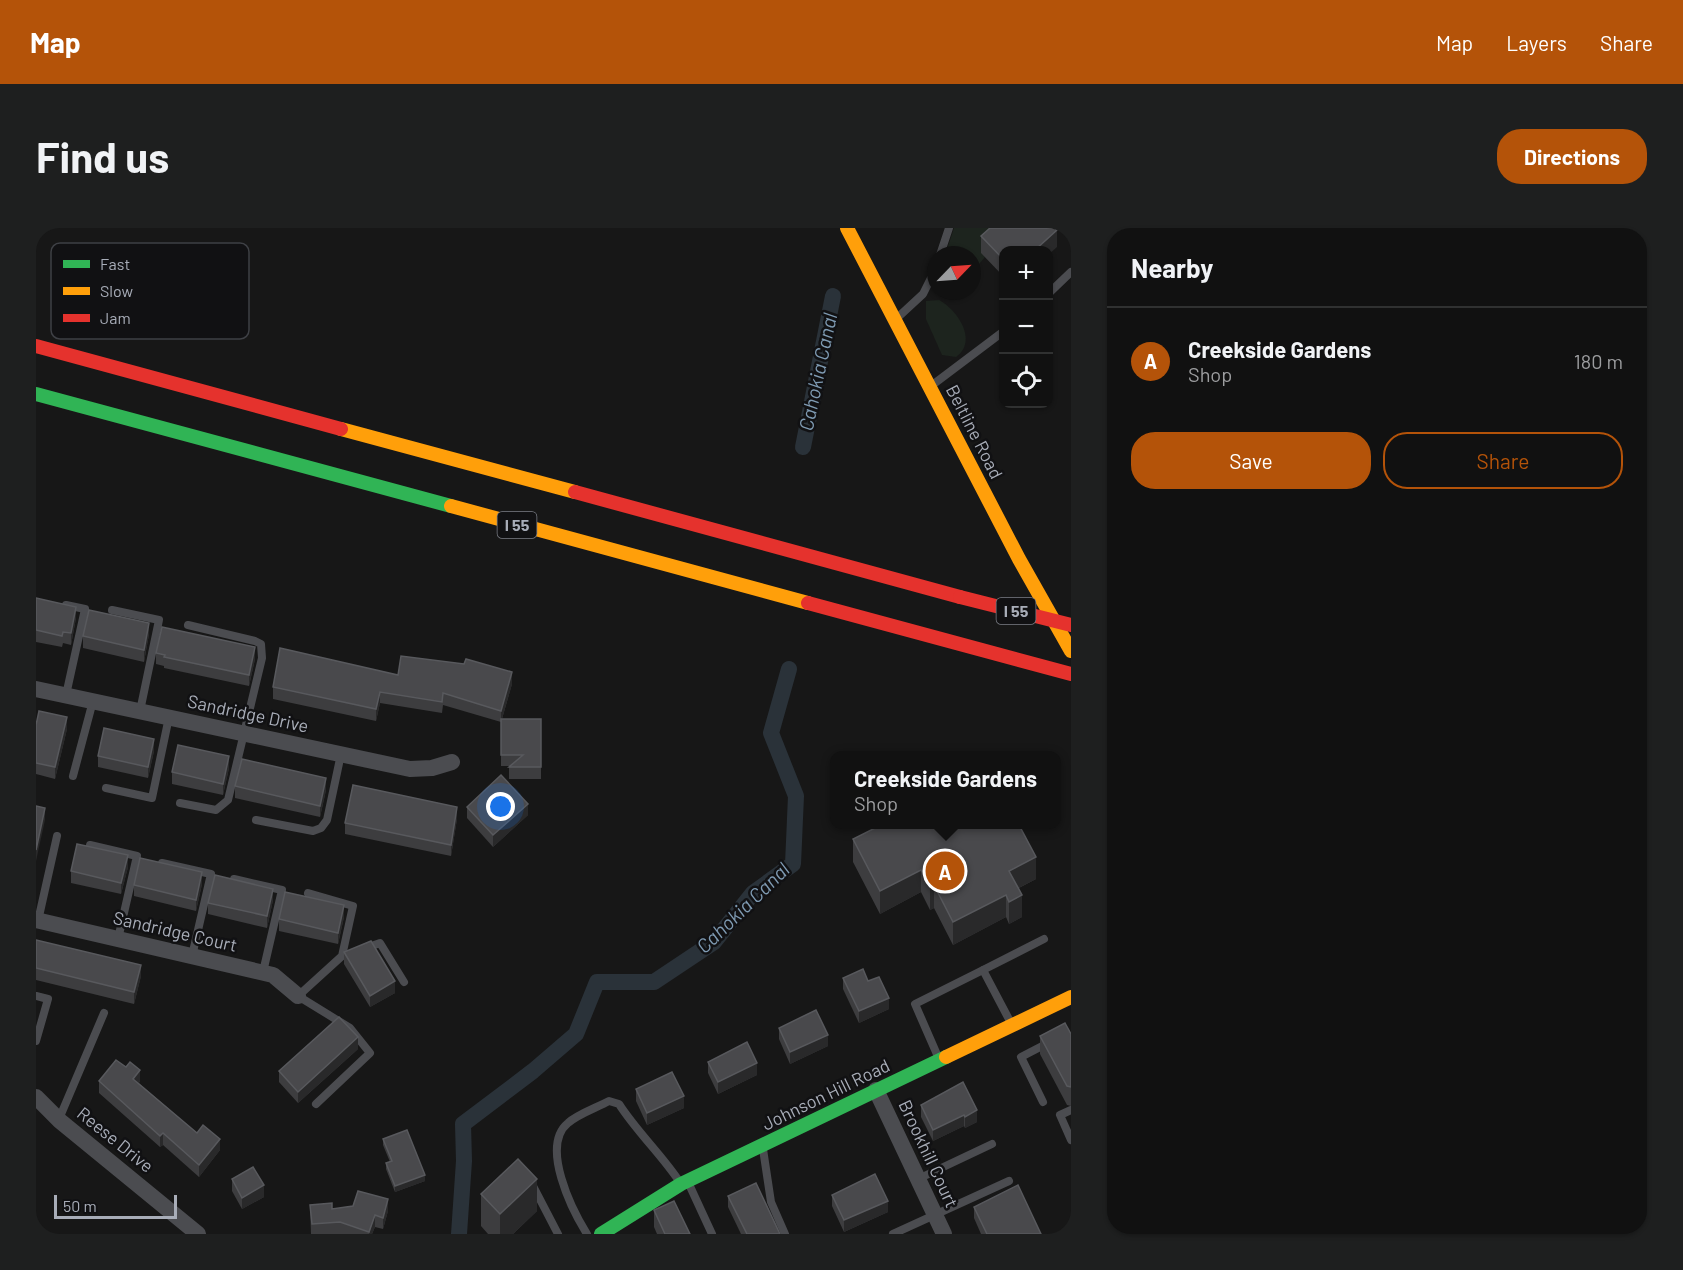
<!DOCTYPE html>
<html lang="en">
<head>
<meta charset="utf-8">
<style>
	:root { --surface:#111; --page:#1e1f1f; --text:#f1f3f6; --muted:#9c9d9f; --line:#303131; --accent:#b45309 }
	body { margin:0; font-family:Barlow,sans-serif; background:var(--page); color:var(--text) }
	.controls { position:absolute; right:18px; top:18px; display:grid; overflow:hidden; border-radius:12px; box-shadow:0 2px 4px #0004 }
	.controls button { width:54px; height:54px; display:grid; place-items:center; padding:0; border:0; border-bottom:2px solid var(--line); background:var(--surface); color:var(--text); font:30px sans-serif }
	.compass { position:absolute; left:891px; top:18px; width:54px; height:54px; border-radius:50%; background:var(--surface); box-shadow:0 2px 4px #0004; rotate:65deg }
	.scale { position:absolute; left:18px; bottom:15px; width:123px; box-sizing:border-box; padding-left:6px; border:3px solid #a8adb8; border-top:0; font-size:16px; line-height:21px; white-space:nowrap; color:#a8adb8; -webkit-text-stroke:4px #111113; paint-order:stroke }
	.you { position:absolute; left:465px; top:579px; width:21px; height:21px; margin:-15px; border:4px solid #fff; border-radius:50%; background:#1a73e8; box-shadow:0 0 0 9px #1a73e833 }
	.badge { display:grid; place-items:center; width:39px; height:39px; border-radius:50%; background:var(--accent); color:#fff; font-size:20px; font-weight:700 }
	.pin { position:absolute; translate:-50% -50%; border:3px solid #fff; box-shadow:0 2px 6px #0006 }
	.popup { position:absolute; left:794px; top:523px; width:231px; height:78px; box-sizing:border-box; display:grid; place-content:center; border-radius:12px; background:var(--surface); filter:drop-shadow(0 2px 4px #0005); font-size:20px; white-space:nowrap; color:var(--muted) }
	.popup b { font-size:22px; color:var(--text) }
	.popup::after { content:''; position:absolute; left:50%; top:100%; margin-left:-12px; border:12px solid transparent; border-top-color:var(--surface) }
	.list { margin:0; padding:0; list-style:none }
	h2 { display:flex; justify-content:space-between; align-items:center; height:78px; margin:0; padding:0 24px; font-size:26px }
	h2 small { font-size:20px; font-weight:400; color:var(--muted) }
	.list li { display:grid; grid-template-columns:39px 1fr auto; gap:18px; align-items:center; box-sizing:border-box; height:108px; padding:0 24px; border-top:2px solid var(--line) }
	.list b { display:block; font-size:22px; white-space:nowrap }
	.list p { margin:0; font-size:20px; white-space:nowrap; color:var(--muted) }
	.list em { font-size:20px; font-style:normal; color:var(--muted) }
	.actions { display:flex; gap:12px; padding:18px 24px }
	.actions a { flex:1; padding:14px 0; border:2px solid var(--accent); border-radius:24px; text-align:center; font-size:21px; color:var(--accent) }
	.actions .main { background:var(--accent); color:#fff }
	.icon { flex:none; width:33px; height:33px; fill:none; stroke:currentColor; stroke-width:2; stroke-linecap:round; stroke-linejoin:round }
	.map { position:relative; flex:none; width:1035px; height:1006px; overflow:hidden; border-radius:24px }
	header { display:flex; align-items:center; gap:36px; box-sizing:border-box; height:84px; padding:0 30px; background:var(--accent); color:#fff }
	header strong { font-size:28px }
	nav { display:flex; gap:33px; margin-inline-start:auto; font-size:21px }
	.intro { display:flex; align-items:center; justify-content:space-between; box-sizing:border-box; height:144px; padding:0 36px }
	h1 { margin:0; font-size:42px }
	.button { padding:15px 27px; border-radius:24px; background:var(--accent); color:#fff; font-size:21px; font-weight:700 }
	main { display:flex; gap:36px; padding:0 36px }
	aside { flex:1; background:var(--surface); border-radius:24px; box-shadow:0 2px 4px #0004 }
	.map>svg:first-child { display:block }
	.green { fill:#1d241e }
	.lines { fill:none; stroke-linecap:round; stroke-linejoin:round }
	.canal { stroke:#2a3239; stroke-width:16 }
	.lane { stroke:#4b4c50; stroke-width:8 }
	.street { stroke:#4b4c50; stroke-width:16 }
	.fast { stroke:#30b455; stroke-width:14 }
	.slow { stroke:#ff9f0a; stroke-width:14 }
	.jam { stroke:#e5322d; stroke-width:14 }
	.jam-bridge { stroke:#e5322d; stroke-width:14 }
	.wall { fill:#3d3d3f }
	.shaded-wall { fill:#29292a }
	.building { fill:#49494c; stroke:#58595d; stroke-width:1.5 }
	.labels { text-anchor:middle; stroke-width:5; stroke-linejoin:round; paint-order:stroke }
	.shield { fill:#111113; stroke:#7b7e86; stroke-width:1.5 }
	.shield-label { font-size:16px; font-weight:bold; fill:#a8adb8 }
	.street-label { font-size:18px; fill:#a8adb8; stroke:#111113 }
	.water-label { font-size:20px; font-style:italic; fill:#7f9bb3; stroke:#111113 }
	.key { fill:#111113; stroke:#3e4045; stroke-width:1.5 }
	.key-label { font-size:16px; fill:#a8adb8 }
</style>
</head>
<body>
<header>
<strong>Map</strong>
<nav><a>Map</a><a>Layers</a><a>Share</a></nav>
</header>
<div class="intro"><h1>Find us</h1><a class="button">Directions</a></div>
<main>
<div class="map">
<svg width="1035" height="1006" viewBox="0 0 1035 1006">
	<rect width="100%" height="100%" fill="#171717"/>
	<g class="green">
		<polygon points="918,0 972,0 946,25 949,29 936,44 936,27 909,27"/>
		<path d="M 903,72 C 920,81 943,112 920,129 L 906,127 L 890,91 L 890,73 Z"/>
	</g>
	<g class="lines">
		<g class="canal">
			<polyline points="767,219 797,68"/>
			<polyline points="423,1006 428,933 427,896 497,843 540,806 561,754 618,754 678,714 717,665 757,636 760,568 735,505 753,441"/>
		</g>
		<g class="lane">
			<polyline points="904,27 913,0"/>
			<polyline points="1012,66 1035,44"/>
			<polyline points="860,91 887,66 900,40"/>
			<polyline points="895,158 968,103"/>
			<polyline points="30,377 49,381 30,467"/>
			<polyline points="76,382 123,392 104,483"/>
			<polyline points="37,548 57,473"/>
			<polyline points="70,560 116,570 133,489"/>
			<polyline points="144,575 180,582 192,572 226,430 225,416 219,413 152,397"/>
			<polyline points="220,592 277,603 285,600 291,592 305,526"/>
			<polyline points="54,617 101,628 82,711"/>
			<polyline points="126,635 175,646 156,728"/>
			<polyline points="198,651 246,662 227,744"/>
			<polyline points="272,665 317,678 306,728 262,768 314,800 334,825 280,876"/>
			<polyline points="2,693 21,608"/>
			<polyline points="327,721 344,715 368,754"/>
			<polyline points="947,742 1008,711"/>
			<polyline points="0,768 12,771 0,813"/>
			<polyline points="903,831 879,776 947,742 976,797"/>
			<polyline points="1007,874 985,829 1012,815"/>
			<polyline points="1035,882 1024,887 1035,912"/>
			<polyline points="23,891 68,785"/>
			<polyline points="727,921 735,974 749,1006"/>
			<polyline points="882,951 956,916"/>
			<polyline points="652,954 676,1006"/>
			<polyline points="496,956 522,1006"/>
			<path d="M 551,1006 C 536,982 504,918 532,895 C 542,886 560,880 573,873 L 583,876 C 601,904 625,926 643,953"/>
			<polyline points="857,1006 973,953"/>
		</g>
		<g class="street">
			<polyline points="0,461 374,541 396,540 416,534"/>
			<polyline points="0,692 237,747 262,768"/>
			<polyline points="840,862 908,1006"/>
			<polyline points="0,869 24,893 162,1006"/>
		</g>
		<g class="fast">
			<polyline points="0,166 415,278"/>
			<polyline points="565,1006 645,956 910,829"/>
		</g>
		<g class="slow">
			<polyline points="811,0 983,331 1035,423"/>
			<polyline points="305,201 539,264"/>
			<polyline points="415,278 772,375"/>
			<polyline points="910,829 1035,769"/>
		</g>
		<g class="jam">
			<polyline points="0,118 305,201"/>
			<polyline points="539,264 924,369"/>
			<polyline points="772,375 1035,446"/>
		</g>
		<polyline class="jam-bridge" points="924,369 1035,397"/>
	</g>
	<g class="wall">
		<polygon points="945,8 1021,19 968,22 968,49 945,25"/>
		<polygon points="0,370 40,390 35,417 27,415 26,419 0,414"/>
		<polygon points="113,406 108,434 47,420 47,408"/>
		<polygon points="120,425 219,431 213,458 128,440 128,438 120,436"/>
		<polygon points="362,447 476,456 466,491 505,491 505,551 473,551 473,539 475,538 465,538 465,493 465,494 407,477 406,485 344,475 340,493 237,471 237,459"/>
		<polygon points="0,497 31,501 19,551 0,546"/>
		<polygon points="118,523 112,550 62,539 62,528"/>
		<polygon points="193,540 187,567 136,556 136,544"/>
		<polygon points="199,558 290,562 284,589 199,570"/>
		<polygon points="431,579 492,587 457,619 431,590"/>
		<polygon points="421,591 415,628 309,606 309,595"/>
		<polygon points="817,611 1000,651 983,660 986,689 973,696 970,689 917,717 898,680 894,682 885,664 844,686 817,634"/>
		<polygon points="92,639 85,666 35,655 35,643"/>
		<polygon points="166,656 160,683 98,668 98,657"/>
		<polygon points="237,672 231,700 172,686 172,675"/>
		<polygon points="308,689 302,716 243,703 243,691"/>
		<polygon points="0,712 105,748 98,776 0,752"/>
		<polygon points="308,724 359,765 334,779 308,736"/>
		<polygon points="807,750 832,753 853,781 823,795 807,761"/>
		<polygon points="743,800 792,818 754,836 743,811"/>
		<polygon points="1035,806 1035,878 1031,877 1004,826 1004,808"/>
		<polygon points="322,821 262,875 243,854 243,843"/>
		<polygon points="672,834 721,847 682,866 672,845"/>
		<polygon points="90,839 104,853 103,855 161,905 184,922 163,949 127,917 124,919 63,865 63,853"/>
		<polygon points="927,854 941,894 929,900 928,898 897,913 885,889 885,877"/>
		<polygon points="600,861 648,880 611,897 600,873"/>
		<polygon points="347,911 389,953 359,964 350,941 350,935 354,934 347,917"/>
		<polygon points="196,951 228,969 206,981 196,963"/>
		<polygon points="445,966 501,983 477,1006 452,1006 445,998"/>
		<polygon points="796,967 852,984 808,1004 796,978"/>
		<polygon points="692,968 744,1006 705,1006 692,979"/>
		<polygon points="274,977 296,981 352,983 347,1001 339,999 336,1006 275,1006"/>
		<polygon points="938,979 1005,1006 945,1006 938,990"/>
		<polygon points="618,982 654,1006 621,1006 618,999"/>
	</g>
	<g class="shaded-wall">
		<polygon points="1021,2 1021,19 1012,27 1012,22 999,22"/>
		<polygon points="40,379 40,390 35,417 35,405"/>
		<polygon points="113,395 113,406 108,434 108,422"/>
		<polygon points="219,419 219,431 213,458 213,447"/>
		<polygon points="476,444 476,456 465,494 465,483"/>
		<polygon points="344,464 344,475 340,493 340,481"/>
		<polygon points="31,489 31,501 19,551 19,539"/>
		<polygon points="118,511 118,523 112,550 112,539"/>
		<polygon points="193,528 193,540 187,567 187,556"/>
		<polygon points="290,550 290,562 284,589 284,578"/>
		<polygon points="492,576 492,587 457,619 457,607"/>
		<polygon points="421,579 421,591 415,628 415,617"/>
		<polygon points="9,580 9,592 0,633 0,622"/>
		<polygon points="92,627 92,639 85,666 85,655"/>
		<polygon points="1000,629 1000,651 973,665 973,643"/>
		<polygon points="885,642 885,664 844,686 844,663"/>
		<polygon points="166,644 166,656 160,683 160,672"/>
		<polygon points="898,657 898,680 894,682 894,659"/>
		<polygon points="237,661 237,672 231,700 231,688"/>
		<polygon points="970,667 970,689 917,717 917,694"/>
		<polygon points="986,667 986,689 973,696 973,674"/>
		<polygon points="308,677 308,689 302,716 302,705"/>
		<polygon points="105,737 105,748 98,776 98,764"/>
		<polygon points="359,753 359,765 334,779 334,768"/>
		<polygon points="853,770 853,781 823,795 823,783"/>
		<polygon points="792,807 792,818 754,836 754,824"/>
		<polygon points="322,809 322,821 262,875 262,864"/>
		<polygon points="721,835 721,847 682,866 682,854"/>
		<polygon points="104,842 104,853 97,862 97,851"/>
		<polygon points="648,868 648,880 611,897 611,885"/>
		<polygon points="941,882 941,894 929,900 929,889"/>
		<polygon points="928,887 928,898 897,913 897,902"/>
		<polygon points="127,905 127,917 124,919 124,908"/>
		<polygon points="184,911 184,922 163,949 163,937"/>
		<polygon points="389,947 389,953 359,964 359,958"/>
		<polygon points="501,951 501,983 477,1006 464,1006 464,986"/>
		<polygon points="228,957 228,969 206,981 206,970"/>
		<polygon points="352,971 352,983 347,1001 347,990"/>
		<polygon points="852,973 852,984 808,1004 808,992"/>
		<polygon points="339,987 339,999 336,1006 333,1006"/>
	</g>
	<g class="building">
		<polygon points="954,0 1019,0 1021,2 999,22 968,22 968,32 945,8"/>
		<polygon points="0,370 40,379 35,405 27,404 26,408 0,402"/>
		<polygon points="53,382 113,395 108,422 47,408"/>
		<polygon points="126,399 219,419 213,447 128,429 129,427 120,425"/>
		<polygon points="244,420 362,447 365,428 428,436 430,431 476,444 465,483 407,465 406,474 344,464 340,481 237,459"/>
		<polygon points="3,483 31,489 19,539 0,535 0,497"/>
		<polygon points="465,491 505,491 505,539 473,539 487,527 465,527"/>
		<polygon points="68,500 118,511 112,539 62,528"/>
		<polygon points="142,517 193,528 187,556 136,544"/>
		<polygon points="206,531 290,550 284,578 199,558"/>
		<polygon points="465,547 492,576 457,607 431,579"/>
		<polygon points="317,557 421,579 415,617 309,595"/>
		<polygon points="0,578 9,580 0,622"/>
		<polygon points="845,597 983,597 1000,629 973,643 986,667 973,674 970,667 917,694 898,657 894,659 885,642 844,663 817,611"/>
		<polygon points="41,616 92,627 85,655 35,643"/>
		<polygon points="104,630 166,644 160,672 98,657"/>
		<polygon points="179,647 237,661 231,688 172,675"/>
		<polygon points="249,664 308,677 302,705 243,691"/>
		<polygon points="0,712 105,737 98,764 0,740"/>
		<polygon points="335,713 359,753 334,768 308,724"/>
		<polygon points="827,741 832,753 843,749 853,770 823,783 807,750"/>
		<polygon points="780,782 792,807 754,824 743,800"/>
		<polygon points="303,789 322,809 262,864 243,843"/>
		<polygon points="1029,795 1035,806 1035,859 1031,858 1004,808"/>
		<polygon points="711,814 721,835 682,854 672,834"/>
		<polygon points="80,832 90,839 94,834 104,842 97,851 161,905 167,897 184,911 163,937 127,905 124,908 63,853"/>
		<polygon points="636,844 648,868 611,885 600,861"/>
		<polygon points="927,854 941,882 929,889 928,887 897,902 885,877"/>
		<polygon points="371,902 389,947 359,958 350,935 356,933 347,911"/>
		<polygon points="482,931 501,951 464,986 445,966"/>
		<polygon points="217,939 228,957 206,970 196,951"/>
		<polygon points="839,946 852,973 808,992 796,967"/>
		<polygon points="720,955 744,1006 711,1006 692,968"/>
		<polygon points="982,957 1005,1006 951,1006 938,979"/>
		<polygon points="322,963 352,971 347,990 339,987 333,1004 304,994 276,996 274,977 296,975 296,981 317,978"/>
		<polygon points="638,973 654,1006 629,1006 618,982"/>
	</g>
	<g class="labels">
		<g class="shield">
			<rect x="461.5" y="284" width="39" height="26" rx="4.5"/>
			<rect x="960.5" y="370" width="39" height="26" rx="4.5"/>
		</g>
		<g class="shield-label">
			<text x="481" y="303">I 55</text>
			<text x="980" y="389">I 55</text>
		</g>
		<g class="street-label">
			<text transform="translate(938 204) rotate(63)" y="6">Beltline Road</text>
			<text transform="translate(212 486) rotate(12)" y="6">Sandridge Drive</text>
			<text transform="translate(139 704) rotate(13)" y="6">Sandridge Court</text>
			<text transform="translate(790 867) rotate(-26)" y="6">Johnson Hill Road</text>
			<text transform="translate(79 912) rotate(39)" y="6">Reese Drive</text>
			<text transform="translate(892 926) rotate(65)" y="6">Brookhill Court</text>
		</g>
		<g class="water-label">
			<text transform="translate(782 144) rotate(-78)" y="7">Cahokia Canal</text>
			<text transform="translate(707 680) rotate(-44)" y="7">Cahokia Canal</text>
		</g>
	</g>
	<rect x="15" y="15" width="198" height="96" rx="9" class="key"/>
	<rect x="27" y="32" width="27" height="8" fill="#30b455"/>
	<rect x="27" y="59" width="27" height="8" fill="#ff9f0a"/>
	<rect x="27" y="86" width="27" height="8" fill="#e5322d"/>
	<g class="key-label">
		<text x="64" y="42">Fast</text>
		<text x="64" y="69">Slow</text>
		<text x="64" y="96">Jam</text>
	</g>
</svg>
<div class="controls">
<button>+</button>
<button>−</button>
<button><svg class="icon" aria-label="locate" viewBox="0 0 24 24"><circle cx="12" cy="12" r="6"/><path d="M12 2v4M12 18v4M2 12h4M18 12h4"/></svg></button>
</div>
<svg class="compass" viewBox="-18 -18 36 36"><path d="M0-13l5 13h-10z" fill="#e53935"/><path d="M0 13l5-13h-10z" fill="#9c9d9f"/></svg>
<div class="scale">50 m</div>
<div class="you"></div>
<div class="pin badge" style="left:909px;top:643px">A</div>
<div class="popup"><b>Creekside Gardens</b>Shop</div>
</div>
<aside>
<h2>Nearby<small></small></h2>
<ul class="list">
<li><span class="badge">A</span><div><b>Creekside Gardens</b><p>Shop</p></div><em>180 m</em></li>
</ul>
<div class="actions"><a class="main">Save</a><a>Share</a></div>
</aside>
</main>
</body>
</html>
